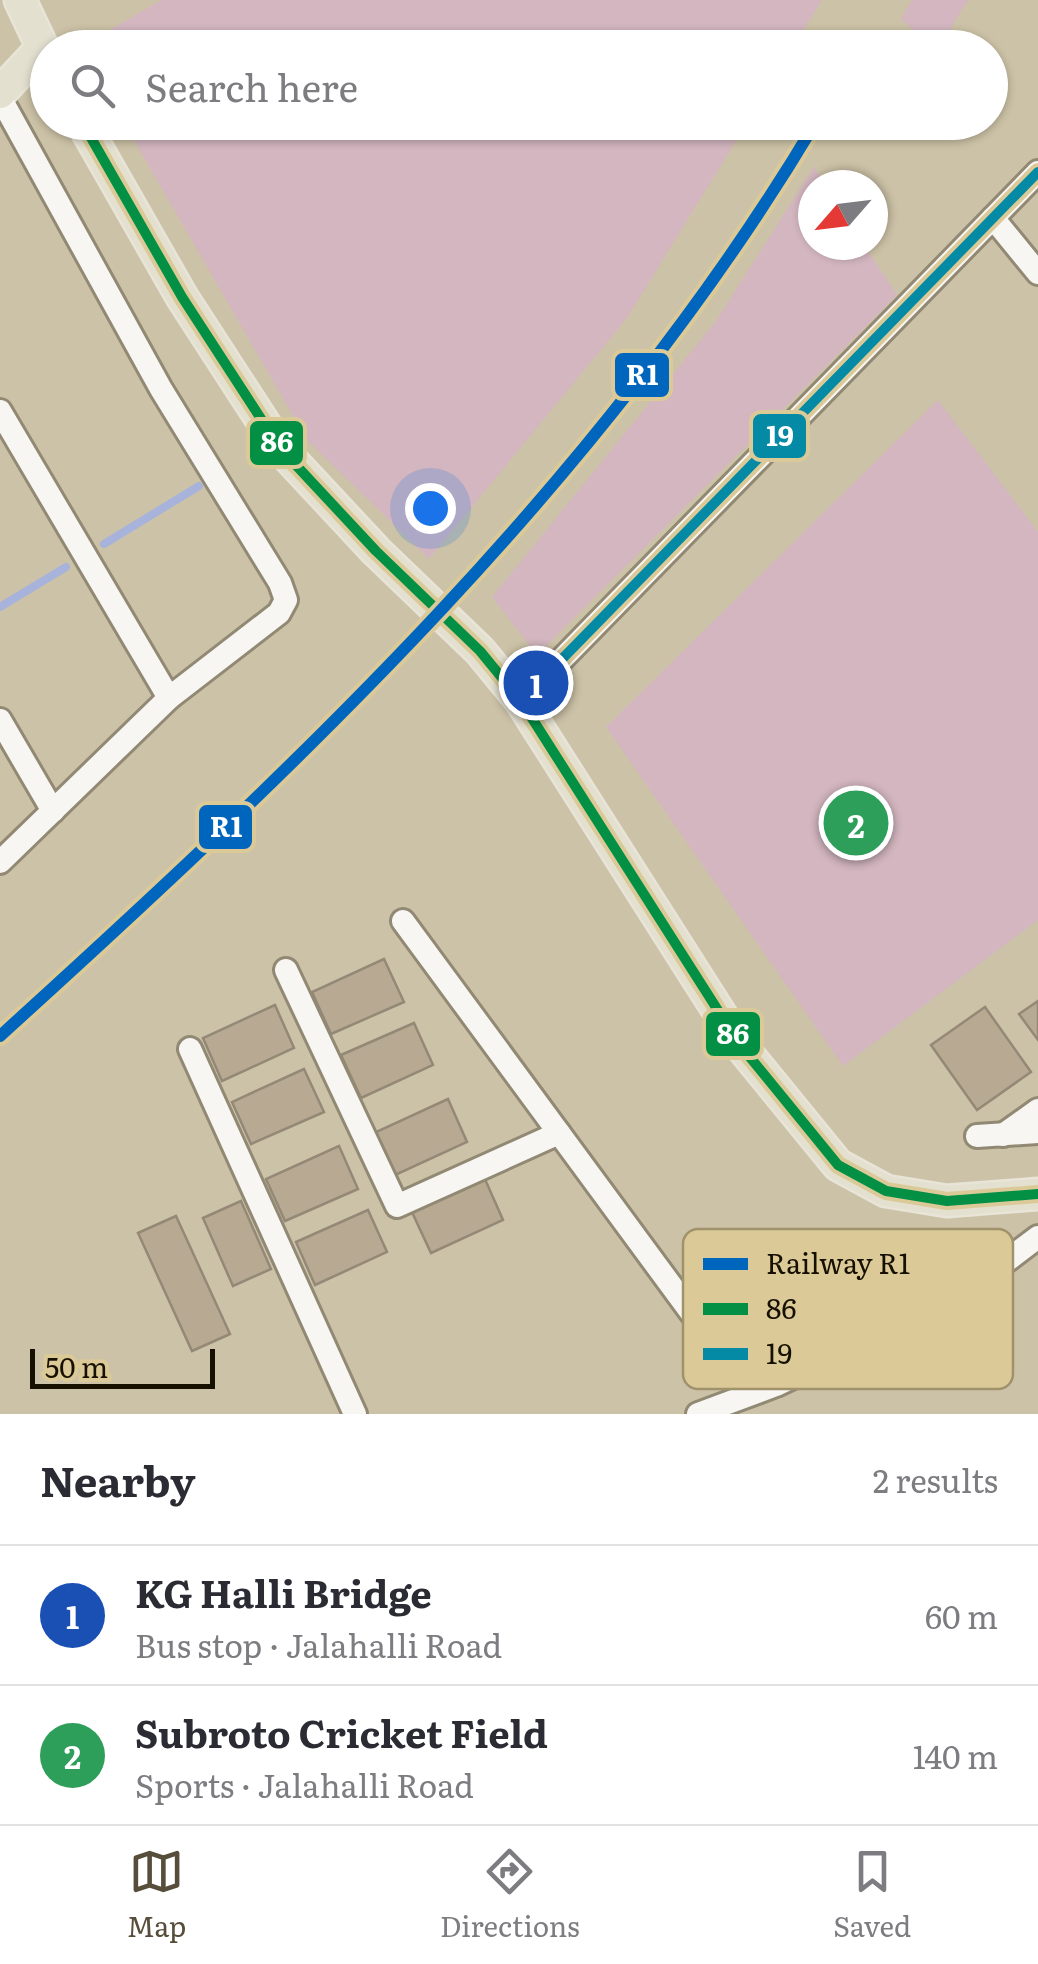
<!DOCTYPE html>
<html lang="en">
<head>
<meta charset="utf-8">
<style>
	:root { --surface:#fff; --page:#f2f2f3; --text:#2b2b33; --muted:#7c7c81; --line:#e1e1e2; --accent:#564e3b }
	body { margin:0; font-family:Literata,serif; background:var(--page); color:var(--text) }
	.compass { position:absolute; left:798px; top:170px; width:90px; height:90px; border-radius:50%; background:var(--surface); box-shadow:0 2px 8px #0004; rotate:242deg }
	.scale { position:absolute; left:30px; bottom:25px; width:185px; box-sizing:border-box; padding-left:10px; border:5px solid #161001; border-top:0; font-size:28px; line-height:35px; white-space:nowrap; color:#161001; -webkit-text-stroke:8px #dbca98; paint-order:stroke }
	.you { position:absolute; left:430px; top:508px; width:35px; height:35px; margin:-25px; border:8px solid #fff; border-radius:50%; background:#1a73e8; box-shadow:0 0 0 15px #1a73e833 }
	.badge { display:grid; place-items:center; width:65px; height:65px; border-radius:50%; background:var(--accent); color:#fff; font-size:32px; font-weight:700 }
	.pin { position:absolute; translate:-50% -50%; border:5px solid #fff; box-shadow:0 2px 10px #0006 }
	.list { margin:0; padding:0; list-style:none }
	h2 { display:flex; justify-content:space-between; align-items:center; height:130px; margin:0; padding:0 40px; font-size:42px }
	h2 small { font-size:32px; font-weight:400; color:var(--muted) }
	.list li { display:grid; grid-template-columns:65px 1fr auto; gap:30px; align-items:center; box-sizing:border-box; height:140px; padding:0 40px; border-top:2px solid var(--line) }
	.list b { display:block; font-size:38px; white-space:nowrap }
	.list p { margin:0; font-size:32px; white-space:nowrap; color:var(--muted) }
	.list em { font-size:32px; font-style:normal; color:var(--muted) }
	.icon { flex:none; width:55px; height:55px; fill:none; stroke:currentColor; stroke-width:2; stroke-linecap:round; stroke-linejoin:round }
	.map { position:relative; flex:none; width:1038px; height:1414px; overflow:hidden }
	.search { position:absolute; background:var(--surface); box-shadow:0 2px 8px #0004; left:30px; right:30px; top:30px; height:110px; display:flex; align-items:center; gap:25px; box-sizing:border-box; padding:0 35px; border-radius:55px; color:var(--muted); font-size:38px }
	.sheet { height:410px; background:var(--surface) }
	nav { display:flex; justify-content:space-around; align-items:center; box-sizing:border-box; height:140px; border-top:2px solid var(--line); background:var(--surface); font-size:28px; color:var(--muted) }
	nav a { display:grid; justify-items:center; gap:5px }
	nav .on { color:var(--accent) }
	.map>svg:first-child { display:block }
	.green { fill:#d3b6bf }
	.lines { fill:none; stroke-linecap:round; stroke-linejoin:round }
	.stream { stroke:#a8b3dc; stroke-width:8 }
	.building { fill:#b8aa92; stroke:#948976; stroke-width:2.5 }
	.minor-casing { stroke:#918973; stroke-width:28 }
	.major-casing { stroke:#e8e4d7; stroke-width:35 }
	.minor { stroke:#f7f6f2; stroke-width:22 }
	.major { stroke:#e4e0d0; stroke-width:30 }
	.bus-1-casing { stroke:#dbca98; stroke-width:18 }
	.bus-2-casing { stroke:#dbca98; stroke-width:18 }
	.bus-1 { stroke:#039045; stroke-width:10 }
	.bus-2 { stroke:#048aa5; stroke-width:10 }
	.rail-1-casing { stroke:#dbca98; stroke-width:20 }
	.rail-1 { stroke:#0065bd; stroke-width:12 }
	.key { fill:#dbca98; stroke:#a0926b; stroke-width:2.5 }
	.key-label { font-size:28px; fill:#161001 }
	.line-badge { stroke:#dbca98; stroke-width:4 }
	.badge-label { font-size:28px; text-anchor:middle; font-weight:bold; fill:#fff }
</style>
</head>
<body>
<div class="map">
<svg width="1038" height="1414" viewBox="0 0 1038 1414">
	<rect width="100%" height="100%" fill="#ccc2a7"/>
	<g class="green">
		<polygon points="161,0 822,0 793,47 81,47"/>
		<polygon points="912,0 968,0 939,47 933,48 901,19"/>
		<polygon points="124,123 747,123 627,318 429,559 307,440"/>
		<polygon points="814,167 826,185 813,185 813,245 864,245 897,295 537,655 492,597 716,321"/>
		<polygon points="938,400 1038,532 1038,920 843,1066 606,727"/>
	</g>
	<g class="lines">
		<g class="stream">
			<polyline points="104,544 199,486"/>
			<polyline points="0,607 66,567"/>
		</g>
	</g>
	<g class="building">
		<polygon points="384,959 404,1002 331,1034 312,992"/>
		<polygon points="1038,1001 1038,1040 1019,1014"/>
		<polygon points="275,1005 294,1048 222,1081 203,1038"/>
		<polygon points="985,1007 1031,1072 977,1110 931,1045"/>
		<polygon points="414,1023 433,1065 361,1098 341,1055"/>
		<polygon points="304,1069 324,1112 251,1144 232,1102"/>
		<polygon points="448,1099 467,1142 395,1175 376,1132"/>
		<polygon points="339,1146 358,1189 285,1221 266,1179"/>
		<polygon points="484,1177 503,1220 431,1253 411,1210"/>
		<polygon points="241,1201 271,1269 233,1286 203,1218"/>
		<polygon points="368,1210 387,1252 315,1285 296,1242"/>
		<polygon points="176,1216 230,1334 192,1351 138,1233"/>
	</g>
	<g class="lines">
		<defs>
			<g id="minor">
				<polyline points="0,97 161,389 280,583 286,600 279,613 169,698 0,862"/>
				<polyline points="993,218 1038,273"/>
				<polyline points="0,411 169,698"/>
				<polyline points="521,701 1038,172"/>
				<polyline points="0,720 53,811"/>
				<polyline points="403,921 751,1394"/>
				<polyline points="286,970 397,1206 559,1133"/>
				<polyline points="190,1049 355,1414"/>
				<polyline points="1003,1135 1038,1110"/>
				<polyline points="977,1136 1038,1132"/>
				<polyline points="698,1414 776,1385 956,1299 1038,1237"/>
			</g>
			<g id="major">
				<polyline points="20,0 48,59"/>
				<polyline points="0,93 42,48"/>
				<polyline points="82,122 182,297 280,448 376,551 480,651 521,701 740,1045 838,1165 886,1191 947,1201 1038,1194"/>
			</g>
		</defs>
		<use href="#minor" class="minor-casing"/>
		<use href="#major" class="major-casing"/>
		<use href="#minor" class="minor"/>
		<use href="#major" class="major"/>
		<defs>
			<polyline id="bus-1" points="82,122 182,297 280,448 376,551 480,651 521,701 740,1045 838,1165 886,1191 947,1201 1038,1194"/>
			<polyline id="bus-2" points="521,701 1038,172"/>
		</defs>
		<use href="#bus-1" class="bus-1-casing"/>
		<use href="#bus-2" class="bus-2-casing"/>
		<use href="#bus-1" class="bus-1"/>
		<use href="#bus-2" class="bus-2"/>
		<defs>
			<path id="rail-1" d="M 0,1036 C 302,762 605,476 816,122"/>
		</defs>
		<use href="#rail-1" class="rail-1-casing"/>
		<use href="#rail-1" class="rail-1"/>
	</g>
	<rect x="683" y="1229" width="330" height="160" rx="15" class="key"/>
	<rect x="703" y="1258" width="45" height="12" fill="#0065bd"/>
	<rect x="703" y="1303" width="45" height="12" fill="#039045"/>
	<rect x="703" y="1348" width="45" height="12" fill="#048aa5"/>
	<g class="key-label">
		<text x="766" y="1274">Railway R1</text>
		<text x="766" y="1319">86</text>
		<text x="766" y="1364">19</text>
	</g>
	<g class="line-badge">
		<rect x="613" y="351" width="58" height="48" rx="10" fill="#0065bd"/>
		<rect x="751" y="412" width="57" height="48" rx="10" fill="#048aa5"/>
		<rect x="248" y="419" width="57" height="48" rx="10" fill="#039045"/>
		<rect x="197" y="803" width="57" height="48" rx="10" fill="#0065bd"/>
		<rect x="704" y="1010" width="58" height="48" rx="10" fill="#039045"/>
	</g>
	<g class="badge-label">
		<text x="642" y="385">R1</text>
		<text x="780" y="446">19</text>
		<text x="277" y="452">86</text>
		<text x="226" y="837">R1</text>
		<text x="733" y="1044">86</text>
	</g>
</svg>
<svg class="compass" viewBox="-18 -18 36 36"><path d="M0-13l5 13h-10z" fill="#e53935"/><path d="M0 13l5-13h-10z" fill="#7c7c81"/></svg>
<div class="scale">50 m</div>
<div class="you"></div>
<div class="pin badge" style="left:536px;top:683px;background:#1a4fb4">1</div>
<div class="pin badge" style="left:856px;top:823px;background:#2e9e5b">2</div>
<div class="search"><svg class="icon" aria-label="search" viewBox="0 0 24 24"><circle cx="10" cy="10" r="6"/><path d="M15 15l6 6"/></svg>Search here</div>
</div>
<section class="sheet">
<h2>Nearby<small>2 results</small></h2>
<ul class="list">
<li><span class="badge" style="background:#1a4fb4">1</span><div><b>KG Halli Bridge</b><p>Bus stop · Jalahalli Road</p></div><em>60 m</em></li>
<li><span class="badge" style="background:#2e9e5b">2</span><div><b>Subroto Cricket Field</b><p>Sports · Jalahalli Road</p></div><em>140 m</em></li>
</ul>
</section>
<nav>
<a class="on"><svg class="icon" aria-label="map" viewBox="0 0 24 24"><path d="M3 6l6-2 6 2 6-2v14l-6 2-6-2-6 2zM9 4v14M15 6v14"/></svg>Map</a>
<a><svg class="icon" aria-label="directions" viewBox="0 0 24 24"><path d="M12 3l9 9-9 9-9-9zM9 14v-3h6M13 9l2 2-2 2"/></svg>Directions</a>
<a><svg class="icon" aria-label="saved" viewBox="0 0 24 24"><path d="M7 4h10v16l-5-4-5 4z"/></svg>Saved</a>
</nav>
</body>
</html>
